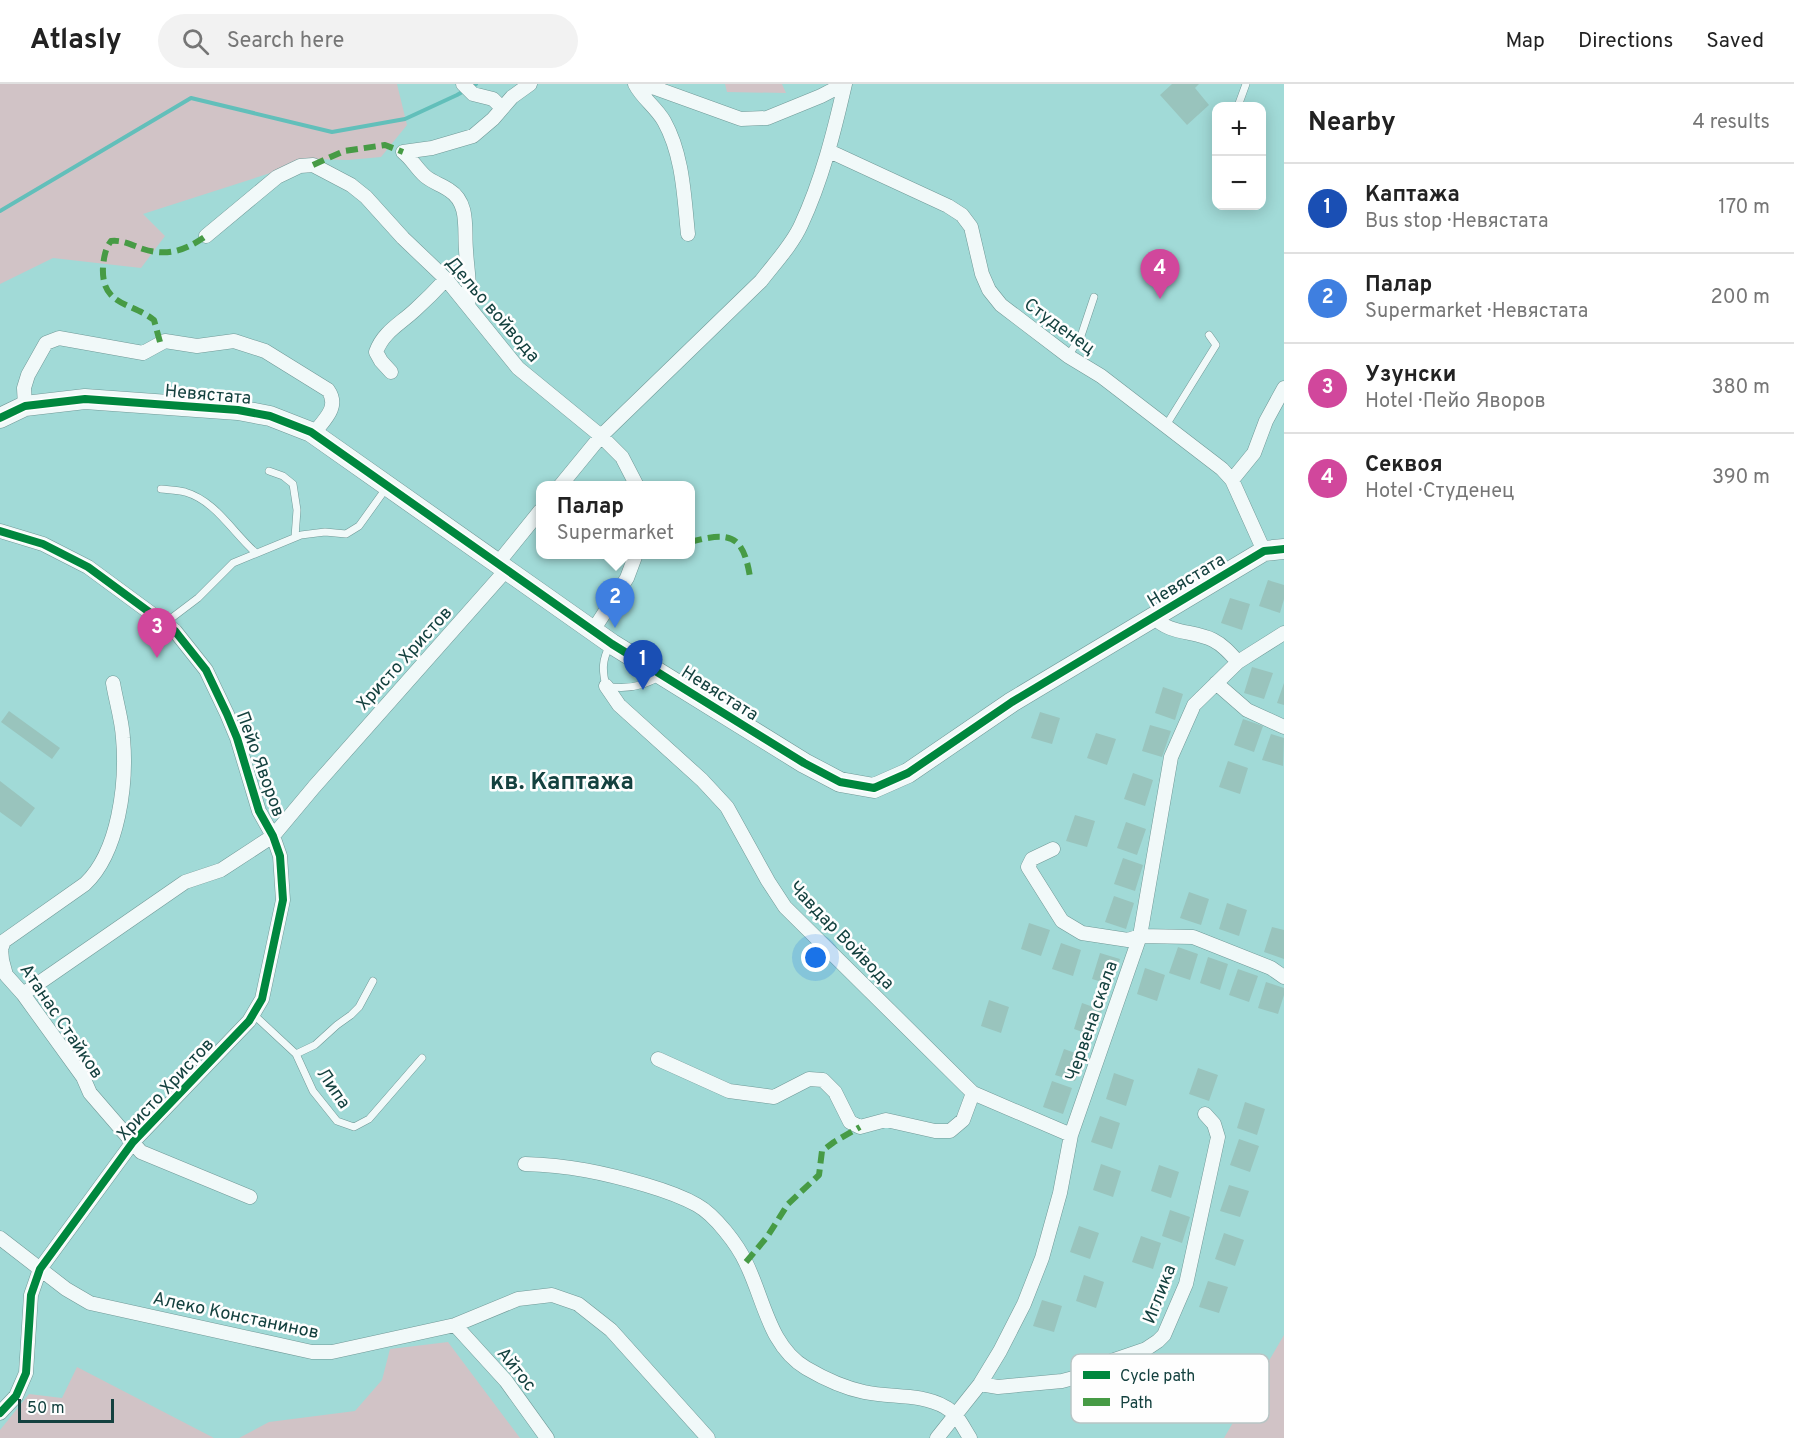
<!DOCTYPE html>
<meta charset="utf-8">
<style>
body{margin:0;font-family:Overpass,sans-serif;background:#f2f2f2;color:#222}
.controls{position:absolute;right:18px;top:18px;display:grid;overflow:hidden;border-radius:12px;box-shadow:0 3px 15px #0003}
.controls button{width:54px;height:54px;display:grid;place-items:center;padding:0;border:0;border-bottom:2px solid #e0e0e0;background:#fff;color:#222;font:30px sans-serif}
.scale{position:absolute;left:18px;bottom:15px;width:96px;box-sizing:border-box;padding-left:6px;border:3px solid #14413f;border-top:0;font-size:16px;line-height:21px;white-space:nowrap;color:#14413f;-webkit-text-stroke:4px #fefefe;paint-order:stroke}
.you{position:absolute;left:816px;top:874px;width:21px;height:21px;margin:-15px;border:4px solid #fff;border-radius:50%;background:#1a73e8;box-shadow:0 0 0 9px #1a73e833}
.badge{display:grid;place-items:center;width:39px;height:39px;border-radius:50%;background:#1a73e8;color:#fff;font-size:20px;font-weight:700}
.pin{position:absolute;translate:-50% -50px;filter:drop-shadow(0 2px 3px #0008)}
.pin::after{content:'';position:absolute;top:32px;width:21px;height:18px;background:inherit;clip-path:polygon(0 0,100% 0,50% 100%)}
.popup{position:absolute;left:536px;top:397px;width:159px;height:78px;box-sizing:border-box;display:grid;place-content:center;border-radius:12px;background:#fff;filter:drop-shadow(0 2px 4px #0005);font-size:20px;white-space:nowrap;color:#767676}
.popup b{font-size:22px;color:#222}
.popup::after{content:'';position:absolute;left:50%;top:100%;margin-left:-12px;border:12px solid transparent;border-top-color:#fff}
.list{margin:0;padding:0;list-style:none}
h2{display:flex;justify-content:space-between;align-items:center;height:78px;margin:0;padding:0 24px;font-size:26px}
h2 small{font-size:20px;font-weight:400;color:#767676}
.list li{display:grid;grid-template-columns:39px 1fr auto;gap:18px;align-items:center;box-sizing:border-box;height:90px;padding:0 24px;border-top:2px solid #e0e0e0}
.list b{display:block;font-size:22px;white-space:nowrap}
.list p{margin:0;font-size:20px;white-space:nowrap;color:#767676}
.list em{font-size:20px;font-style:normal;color:#767676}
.icon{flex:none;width:33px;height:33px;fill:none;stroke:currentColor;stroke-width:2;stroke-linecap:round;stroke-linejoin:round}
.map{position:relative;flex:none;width:1284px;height:1354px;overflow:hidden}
header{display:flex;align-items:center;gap:36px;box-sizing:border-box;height:84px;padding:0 30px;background:#fff;border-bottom:2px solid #e0e0e0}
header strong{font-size:28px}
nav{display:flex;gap:33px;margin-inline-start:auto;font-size:21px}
.search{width:420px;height:54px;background:#f2f2f2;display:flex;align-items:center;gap:15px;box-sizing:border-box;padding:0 21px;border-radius:33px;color:#767676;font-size:22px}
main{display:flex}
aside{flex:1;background:#fff}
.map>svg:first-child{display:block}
</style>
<header>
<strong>Atlasly</strong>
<div class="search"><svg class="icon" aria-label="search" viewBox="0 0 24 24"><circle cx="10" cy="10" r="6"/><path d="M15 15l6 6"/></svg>Search here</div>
<nav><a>Map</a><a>Directions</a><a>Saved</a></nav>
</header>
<main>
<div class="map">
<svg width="1284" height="1354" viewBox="0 0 1284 1354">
<rect width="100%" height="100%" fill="#a1dad7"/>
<path fill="#d1c3c6" d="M 0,0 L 397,0 L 407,41 L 381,73 L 348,76 L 314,75 L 143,130 L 165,152 L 141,184 L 53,174 L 0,200 Z
M 725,0 L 782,0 L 786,9 L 727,8 Z
M 1284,1251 L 1284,1354 L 1224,1354 Z
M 448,1258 L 520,1354 L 239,1354 L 269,1338 L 355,1327 L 382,1296 L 390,1265 Z
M 77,1283 L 214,1354 L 0,1354 L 0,1346 L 29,1310 L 62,1314 Z"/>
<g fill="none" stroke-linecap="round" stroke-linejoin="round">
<path stroke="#62bfba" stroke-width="4" d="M 0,127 L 191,14 L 332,48 L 405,35 L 457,11 L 476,0"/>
</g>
<path fill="#99c4bd" d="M 1172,0 L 1199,0 L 1195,4 L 1209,21 L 1187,41 L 1160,11 Z
M 1268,496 L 1284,501 L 1284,515 L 1280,529 L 1259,522 Z
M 1230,514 L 1250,520 L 1242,546 L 1221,539 Z
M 1252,583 L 1273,589 L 1264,615 L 1244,609 Z
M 1284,599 L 1284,621 L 1277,619 Z
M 1163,603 L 1183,610 L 1175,636 L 1155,629 Z
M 9,627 L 60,664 L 52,675 L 1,638 Z
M 1040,628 L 1060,634 L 1052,660 L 1031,654 Z
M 1243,635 L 1263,642 L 1254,668 L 1234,661 Z
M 1150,641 L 1171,647 L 1162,673 L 1142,667 Z
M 1096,649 L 1116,655 L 1107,681 L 1087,674 Z
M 1271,650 L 1284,654 L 1283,682 L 1262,676 Z
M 1228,677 L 1248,684 L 1240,710 L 1219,703 Z
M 1133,689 L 1153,696 L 1145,722 L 1124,715 Z
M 0,697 L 35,724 L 21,743 L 0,728 Z
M 1075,731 L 1095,737 L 1087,763 L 1066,757 Z
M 1126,738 L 1146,745 L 1137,771 L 1117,764 Z
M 1123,774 L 1143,781 L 1135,807 L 1114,800 Z
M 1189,808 L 1209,815 L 1201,841 L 1180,834 Z
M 1114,812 L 1134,819 L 1126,845 L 1105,838 Z
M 1227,819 L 1247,826 L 1239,852 L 1219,845 Z
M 1029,839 L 1050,846 L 1041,872 L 1021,865 Z
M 1272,843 L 1284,846 L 1284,875 L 1264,868 Z
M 1061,859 L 1081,866 L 1073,892 L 1052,885 Z
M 1178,863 L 1198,870 L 1190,896 L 1169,889 Z
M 1100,869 L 1120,875 L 1112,901 L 1092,895 Z
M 1208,873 L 1228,880 L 1220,906 L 1200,899 Z
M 1145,884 L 1165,891 L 1157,917 L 1137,910 Z
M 1238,885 L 1258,892 L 1249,918 L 1229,911 Z
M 1266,898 L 1284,904 L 1284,911 L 1278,930 L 1258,924 Z
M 989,916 L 1009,923 L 1001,949 L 981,942 Z
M 1082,919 L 1102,926 L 1094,952 L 1074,945 Z
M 1064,965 L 1084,972 L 1075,997 L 1055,991 Z
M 1198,984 L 1218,991 L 1209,1017 L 1189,1010 Z
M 1114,989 L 1134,996 L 1126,1022 L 1106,1015 Z
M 1052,997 L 1072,1004 L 1063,1030 L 1043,1023 Z
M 1245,1018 L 1265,1025 L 1257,1051 L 1237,1044 Z
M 1100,1032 L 1120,1039 L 1112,1065 L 1091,1058 Z
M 1239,1055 L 1259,1062 L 1250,1088 L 1230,1081 Z
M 1101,1080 L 1121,1087 L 1113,1113 L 1093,1106 Z
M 1159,1081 L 1179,1088 L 1171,1114 L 1151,1107 Z
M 1229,1101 L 1249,1107 L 1240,1133 L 1220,1127 Z
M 1170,1126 L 1190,1133 L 1182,1159 L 1162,1152 Z
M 1079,1142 L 1099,1149 L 1090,1175 L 1070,1168 Z
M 1224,1149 L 1244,1156 L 1235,1182 L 1215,1175 Z
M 1141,1152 L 1161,1159 L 1153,1185 L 1132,1178 Z
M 1084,1191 L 1104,1198 L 1096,1224 L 1076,1217 Z
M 1208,1197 L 1228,1203 L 1219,1229 L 1199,1223 Z
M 1042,1216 L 1062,1222 L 1054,1248 L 1033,1242 Z"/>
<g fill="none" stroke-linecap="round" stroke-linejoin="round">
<g stroke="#709997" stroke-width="8">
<path id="lane" d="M 1238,22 L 1246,0
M 1068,272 L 1081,252 L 1094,213
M 1165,343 L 1216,261 L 1209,251
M 269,387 L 283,392 L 293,400 L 297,426 L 295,453
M 161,405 C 169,406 177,406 185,408 C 216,417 232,448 256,469
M 165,539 L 198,514 L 233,479 L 301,451 L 325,448 L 346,450 L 359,442 L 387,403
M 610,561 C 602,576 602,586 606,602 C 626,606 643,603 660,592
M 253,930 L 296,970 L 313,1007 L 337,1037 L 354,1043 L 369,1035 L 422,974
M 296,970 L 315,961 L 337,941 L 351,931 L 359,923 L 373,897"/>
</g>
<g stroke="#709997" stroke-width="15">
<path id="street" d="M 463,0 L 473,10 L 493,15 L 502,24
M 635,0 C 642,14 656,23 664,37 C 683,71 684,112 688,150
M 639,0 L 655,4 L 741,35 L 767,34 L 821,12 L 844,0
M 829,67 L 948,122 L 962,131 L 971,143 L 982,190 L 989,206 L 1001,221 L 1068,272 L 1101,292 L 1222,385 L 1232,396 L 1264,467
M 403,68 C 412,75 416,84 425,92 C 432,98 442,101 449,106 C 470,119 464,146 466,166 C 467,186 471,202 468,222
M 403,68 L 432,64 L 473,52 L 493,35 L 512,13 L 530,0
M 206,152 L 277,93 L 300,82 L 313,81 L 351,101 L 366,113 L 403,154 L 446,195 L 518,284 L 601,352 L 622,373 L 637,402
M 391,288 L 381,277 L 376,268 C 383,248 400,240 415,226 C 426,216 436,206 446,195
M 25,322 L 24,304 L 28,291 L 46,259 L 59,254 L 143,269 L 165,257 L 197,262 L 234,257 L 265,267 L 328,306 C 340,323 324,336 314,349
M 1232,396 L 1254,369 L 1266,337 L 1284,304
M 560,402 L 601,352 L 761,197 C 774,180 792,161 801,141 C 822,96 834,48 845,0
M 0,447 L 43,460 L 88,483 L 175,547 L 206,586 L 227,630 L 237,654 L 259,727 L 273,752 L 280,772 L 283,816 L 262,915 L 249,937 L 133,1058 L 40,1185 L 31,1211 L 26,1289 L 16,1312 L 0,1329
M 498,479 L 540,427
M 1153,532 C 1169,551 1193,546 1213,556 C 1223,561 1230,569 1238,578
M 592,548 L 627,494 L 636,470
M 113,599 C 116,617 122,636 123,654 C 127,699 119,768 85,800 L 4,857 L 1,865 L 2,876 L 6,891 L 23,910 L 83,993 L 90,1009 L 141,1068 L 250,1113
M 1216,599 L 1247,626 L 1284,643
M 606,602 L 619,621 L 702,696 L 727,723 L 768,797 L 785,823 L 973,1009 L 1071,1051
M 1053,765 L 1032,775 L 1028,783 L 1062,837 L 1082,849 L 1128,856 L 1140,852 L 1193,853 L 1271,884 L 1284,893
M 23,910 L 185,798 L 221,786 L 273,752 L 314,703 L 507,485
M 658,975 L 729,1007 L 774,1013 L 809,995 L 823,996 L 835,1008 L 850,1038 L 860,1043 L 886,1036 L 935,1047 L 950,1047 L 963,1036 L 973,1009
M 525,1080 C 568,1081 605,1089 646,1101 C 663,1106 681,1112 697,1121 C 715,1131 738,1161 746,1179 C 764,1215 769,1262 806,1284 C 823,1294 845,1304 864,1308 C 891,1314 920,1309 945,1323 C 957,1329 963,1343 970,1354
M 0,1154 L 66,1205 L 90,1219 L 312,1268 L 332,1268 L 455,1241 L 518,1215 L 552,1211 L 578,1220 L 611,1246 L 708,1354
M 455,1241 L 506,1297 L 547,1354
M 980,1300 L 998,1303 L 1062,1297 L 1081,1292 L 1108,1278 L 1146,1265 L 1158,1257 L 1164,1251 L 1186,1200 L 1218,1053 L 1214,1040 L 1205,1030
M 937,1354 L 980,1300 L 1000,1267 L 1024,1220 L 1042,1174 L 1060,1109 L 1071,1051 L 1140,852 L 1171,673 L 1194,621 L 1238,578 L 1284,549"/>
</g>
<g stroke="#709997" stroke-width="21">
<path id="secondary" d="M 0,334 L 25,322 L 85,315 L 238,326 L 270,332 L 311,348 L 612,560 L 804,679 L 840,698 L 874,704 L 908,689 L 1012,618 L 1264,467 L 1284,465"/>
</g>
<use href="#lane" stroke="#f1f9f9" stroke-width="7"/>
<use href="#street" stroke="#f1f9f9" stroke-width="14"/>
<use href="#secondary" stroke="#f1f9f9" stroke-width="20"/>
<path stroke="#479b45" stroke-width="6" stroke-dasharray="12 6" stroke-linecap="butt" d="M 313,81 L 344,67 L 385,61 L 403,68
M 160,258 L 154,236 C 131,218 101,222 103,183 C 104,173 105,165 111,157 C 124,156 131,161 143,165 C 168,173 186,166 206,152
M 690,458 C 729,448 743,449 750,493
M 746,1178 L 767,1153 L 788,1120 L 819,1091 L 822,1067 L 834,1058 L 860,1043"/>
<g stroke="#fefefe" stroke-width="11">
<path id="cycleway" d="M 0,334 L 25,322 L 85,315 L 238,326 L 270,332 L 311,348 L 612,560 L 804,679 L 840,698 L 874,704 L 908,689 L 1012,618 L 1264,467 L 1284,465
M 0,447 L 43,460 L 88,483 L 175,547 L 206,586 L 227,630 L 237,654 L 259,727 L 273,752 L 280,772 L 283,816 L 262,915 L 249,937 L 133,1058 L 40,1185 L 31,1211 L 26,1289 L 16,1312 L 0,1329"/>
</g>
<use href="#cycleway" stroke="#00873e" stroke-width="8"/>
</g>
<g text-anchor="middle" stroke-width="5" stroke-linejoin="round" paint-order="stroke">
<g font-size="18" fill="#14413f" stroke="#fefefe">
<text transform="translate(493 225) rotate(49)" y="6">Дельо войвода</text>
<text transform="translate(1060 242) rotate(36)" y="6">Студенец</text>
<text transform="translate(208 310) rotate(5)" y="6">Невястата</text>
<text transform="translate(1186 496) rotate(-31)" y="6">Невястата</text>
<text transform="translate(404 574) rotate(-48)" y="6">Христо Христов</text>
<text transform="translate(720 609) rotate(32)" y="6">Невястата</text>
<text transform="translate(261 680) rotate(70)" y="6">Пейо Яворов</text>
<text transform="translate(842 851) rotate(46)" y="6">Чавдар Войвода</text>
<text transform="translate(62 937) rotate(56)" y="6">Атанас Стайков</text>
<text transform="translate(1091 937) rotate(-71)" y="6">Червена скала</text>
<text transform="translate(334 1004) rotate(56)" y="6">Липа</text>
<text transform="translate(165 1005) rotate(-47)" y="6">Христо Христов</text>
<text transform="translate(1159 1210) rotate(-69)" y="6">Иглика</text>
<text transform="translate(236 1231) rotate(12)" y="6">Алеко Констанинов</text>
<text transform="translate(517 1285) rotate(51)" y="6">Айтос</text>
</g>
<g font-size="24" font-weight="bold" fill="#14413f" stroke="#fefefe">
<text x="562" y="705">кв. Каптажа</text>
</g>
</g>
<rect x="1071" y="1270" width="198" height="69" rx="9" fill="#fefefe" stroke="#b8c5c5" stroke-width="1.5"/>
<rect x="1083" y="1287" width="27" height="8" fill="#00873e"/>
<rect x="1083" y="1314" width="27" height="8" fill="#479b45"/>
<g font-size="16" fill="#14413f">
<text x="1120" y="1297">Cycle path</text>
<text x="1120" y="1324">Path</text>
</g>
</svg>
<div class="controls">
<button>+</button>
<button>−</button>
</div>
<div class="scale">50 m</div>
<div class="you"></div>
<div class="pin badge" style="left:643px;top:606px;background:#1a4fb4">1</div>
<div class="pin badge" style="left:615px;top:544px;background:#3f7fe0">2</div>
<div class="popup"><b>Палар</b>Supermarket</div>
<div class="pin badge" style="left:157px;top:574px;background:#d1479c">3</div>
<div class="pin badge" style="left:1160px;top:215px;background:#d1479c">4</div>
</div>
<aside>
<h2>Nearby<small>4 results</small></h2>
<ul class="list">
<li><span class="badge" style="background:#1a4fb4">1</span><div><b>Каптажа</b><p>Bus stop · Невястата</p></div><em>170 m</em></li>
<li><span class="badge" style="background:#3f7fe0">2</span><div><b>Палар</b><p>Supermarket · Невястата</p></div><em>200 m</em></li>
<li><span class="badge" style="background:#d1479c">3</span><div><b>Узунски</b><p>Hotel · Пейо Яворов</p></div><em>380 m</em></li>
<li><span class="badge" style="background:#d1479c">4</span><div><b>Секвоя</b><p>Hotel · Студенец</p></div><em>390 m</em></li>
</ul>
</aside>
</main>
